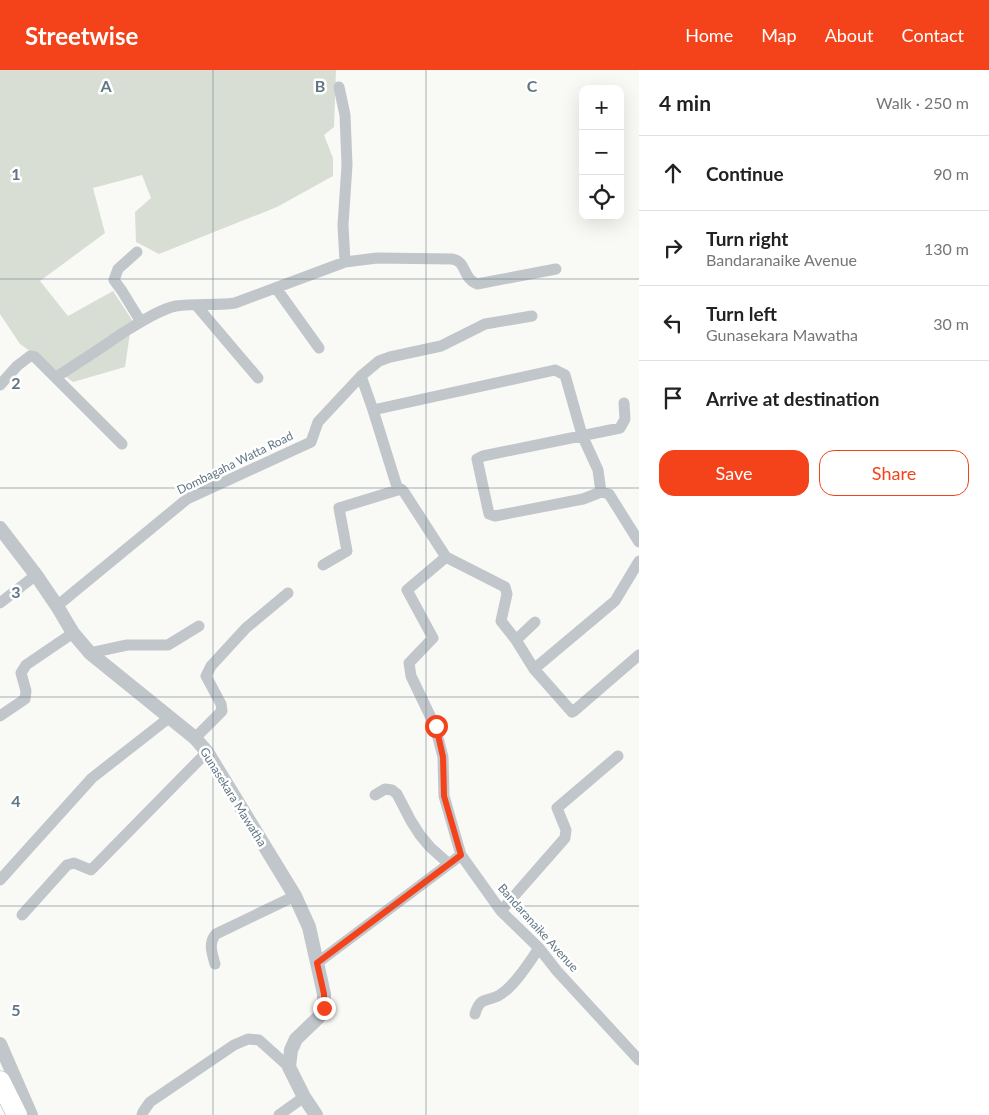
<!DOCTYPE html>
<meta charset="utf-8">
<style>
body{margin:0;font-family:Lato,sans-serif;background:#f2f2f2;color:#222}
.controls{position:absolute;right:15px;top:15px;display:grid;overflow:hidden;border-radius:10px;box-shadow:0 5px 20px #0002}
.controls button{width:45px;height:45px;display:grid;place-items:center;padding:0;border:0;border-bottom:1px solid #e0e0e0;background:#fff;color:#222;font:25px sans-serif}
.stop{position:absolute;width:15px;height:15px;margin:-11px;border:4px solid #f4431b;border-radius:50%;background:#fff}
.stop.end{background:#f4431b;border-color:#fff;box-shadow:0 1px 5px #0008}
.list{margin:0;padding:0;list-style:none}
h2{display:flex;justify-content:space-between;align-items:center;height:65px;margin:0;padding:0 20px;font-size:21px}
h2 small{font-size:16px;font-weight:400;color:#767676}
.list li{display:grid;grid-template-columns:32px 1fr auto;gap:15px;align-items:center;box-sizing:border-box;height:75px;padding:0 20px;border-top:1px solid #e0e0e0}
.list b{display:block;font-size:19px;white-space:nowrap}
.list p{margin:0;font-size:16px;white-space:nowrap;color:#767676}
.list em{font-size:16px;font-style:normal;color:#767676}
.actions{display:flex;gap:10px;padding:15px 20px}
.actions a{flex:1;padding:11px 0;border:1px solid #f4431b;border-radius:15px;text-align:center;font-size:18px;color:#f4431b}
.actions .main{background:#f4431b;color:#fff}
.icon{flex:none;width:28px;height:28px;fill:none;stroke:currentColor;stroke-width:2;stroke-linecap:round;stroke-linejoin:round}
.map{position:relative;flex:none;width:639px;height:1045px;overflow:hidden}
header{display:flex;align-items:center;gap:30px;box-sizing:border-box;height:70px;padding:0 25px;background:#f4431b;color:#fff}
header strong{font-size:24px}
nav{display:flex;gap:28px;margin-inline-start:auto;font-size:18px}
main{display:flex}
aside{flex:1;background:#fff}
.map>svg:first-child{display:block}
</style>
<header>
<strong>Streetwise</strong>
<nav><a>Home</a><a>Map</a><a>About</a><a>Contact</a></nav>
</header>
<main>
<div class="map">
<svg width="639" height="1045" viewBox="0 0 639 1045">
<rect width="100%" height="100%" fill="#f9f9f6"/>
<path fill="#d9ded5" d="M 0,0 L 336,0 L 334,57 L 324,65 L 333,88 L 333,106 L 277,137 L 159,184 L 136,172 L 135,142 L 151,128 L 142,105 L 93,118 L 105,163 L 40,211 L 68,246 L 113,221 L 132,250 L 125,297 L 73,312 L 20,274 L 0,244 Z"/>
<g fill="none" stroke-linecap="round" stroke-linejoin="round">
<g stroke="#b4b9bd" stroke-width="21">
<path id="motorway" d="M 0,1011 L 17,1045"/>
</g>
<path stroke="#c1c6ca" stroke-width="11" d="M 339,17 L 345,45 L 347,95 L 343,155 L 345,192
M 137,182 L 118,199 L 114,210 L 122,221 L 141,252
M 276,218 L 319,278
M 196,235 L 258,308
M 361,306 L 373,340 L 398,420
M 56,307 C 78,293 100,279 121,264 C 136,255 159,239 176,236 C 196,233 215,236 235,233 L 345,192 L 377,188 L 452,189 C 467,191 462,208 477,214 L 556,199
M 0,315 L 17,296 L 30,286 L 35,287 L 122,374
M 624,333 L 625,349 L 620,358 L 483,386 L 477,389 L 489,444 L 495,446 L 583,429 L 601,422 L 609,424 L 639,472
M 373,340 L 555,300 L 565,305 L 582,365 L 598,400 L 601,422
M 446,487 L 407,520 L 433,568 L 409,593 L 411,606 L 435,656 L 443,687 L 444,726 L 461,785
M 323,495 L 347,481 L 339,438 L 401,419 L 404,422 L 446,487 L 505,517 L 507,524 L 501,551 L 516,570 L 534,599 L 572,642 L 574,641 L 639,585
M 0,533 L 36,505
M 57,536 L 187,429 L 311,372 L 318,352 L 361,306 L 379,291 L 390,287 L 441,276 L 485,254 L 532,246
M 516,570 L 535,552
M 90,583 L 127,575 L 168,575 L 199,556
M 534,599 L 615,531 L 639,491
M 0,646 L 25,629 L 26,621 L 21,603 L 26,595 L 73,563
M 195,668 L 222,641 L 221,634 L 206,606 L 211,596 L 246,558 L 288,523
M 375,725 L 385,719 L 392,720 L 397,724 L 411,751 L 420,765 L 430,777 L 449,794
M 0,810 L 92,708 L 170,647
M 501,841 L 565,768 L 566,760 L 557,738 L 618,686
M 22,845 L 67,795 L 74,793 L 91,800 L 207,682
M 317,893 L 461,785 L 501,841 L 539,878 L 557,901 L 639,990
M 215,894 C 212,883 208,873 216,864 L 295,826
M 475,944 C 480,927 485,932 498,926 C 513,918 529,893 539,878
M 142,1045 L 143,1042 L 150,1032 L 234,975 L 248,969 L 259,970 L 289,997
M 279,1045 L 304,1027"/>
<path stroke="#c1c6ca" stroke-width="14" d="M 0,458 L 36,505 L 57,536 L 73,563 L 90,583 L 195,668 L 207,682 L 295,826 L 309,857 L 324,924 L 324,938 L 318,948 L 296,969 L 291,980 L 289,997 L 304,1027 L 316,1045
M 0,974 L 31,1045"/>
<use href="#motorway" stroke="#fff" stroke-width="20"/>
</g>
<g fill="none" stroke-linecap="round" stroke-linejoin="round">
<path stroke="#f4431b" stroke-width="6" d="M 324,938 L 324,924 L 317,893 L 461,785 L 444,726 L 443,687 L 436,656"/>
</g>
<path fill="none" stroke="#617684" stroke-width="1" stroke-opacity="0.55" d="M 213,0 L 213,1045M 426,0 L 426,1045M 0,209 L 639,209M 0,418 L 639,418M 0,627 L 639,627M 0,836 L 639,836"/>
<g text-anchor="middle" stroke-width="5" stroke-linejoin="round" paint-order="stroke">
<g font-size="12" fill="#617684" stroke="#fff">
<text transform="translate(235 393) rotate(-26)" y="4">Dombagaha Watta Road</text>
<text transform="translate(233 727) rotate(58)" y="4">Gunasekara Mawatha</text>
<text transform="translate(538 858) rotate(48)" y="4">Bandaranaike Avenue</text>
</g>
</g>
<g font-size="16" text-anchor="middle" font-weight="bold" fill="#617684" stroke="#fff" stroke-width="5" stroke-linejoin="round" paint-order="stroke">
<text x="106" y="22">A</text>
<text x="320" y="22">B</text>
<text x="532" y="22">C</text>
<text x="16" y="110">1</text>
<text x="16" y="319">2</text>
<text x="16" y="528">3</text>
<text x="16" y="737">4</text>
<text x="16" y="946">5</text>
</g>
</svg>
<div class="controls">
<button>+</button>
<button>−</button>
<button><svg class="icon" aria-label="locate" viewBox="0 0 24 24"><circle cx="12" cy="12" r="6"/><path d="M12 2v4M12 18v4M2 12h4M18 12h4"/></svg></button>
</div>
<div class="stop" style="left:436px;top:656px"></div>
<div class="stop end" style="left:324px;top:938px"></div>
</div>
<aside>
<h2>4 min<small>Walk · 250 m</small></h2>
<ul class="list">
<li><svg class="icon" aria-label="ahead" viewBox="0 0 24 24"><path d="M12 20V5M6 11l6-6 6 6"/></svg><div><b>Continue</b></div><em>90 m</em></li>
<li><svg class="icon" aria-label="right" viewBox="0 0 24 24"><path d="M7 20v-9h11M14 6l5 5-5 5"/></svg><div><b>Turn right</b><p>Bandaranaike Avenue</p></div><em>130 m</em></li>
<li><svg class="icon" aria-label="left" viewBox="0 0 24 24"><path d="M17 20v-9H6M10 6l-5 5 5 5"/></svg><div><b>Turn left</b><p>Gunasekara Mawatha</p></div><em>30 m</em></li>
<li><svg class="icon" aria-label="arrive" viewBox="0 0 24 24"><path d="M6 21V4h12l-3 4 3 4H6"/></svg><div><b>Arrive at destination</b></div></li>
</ul>
<div class="actions"><a class="main">Save</a><a>Share</a></div>
</aside>
</main>
